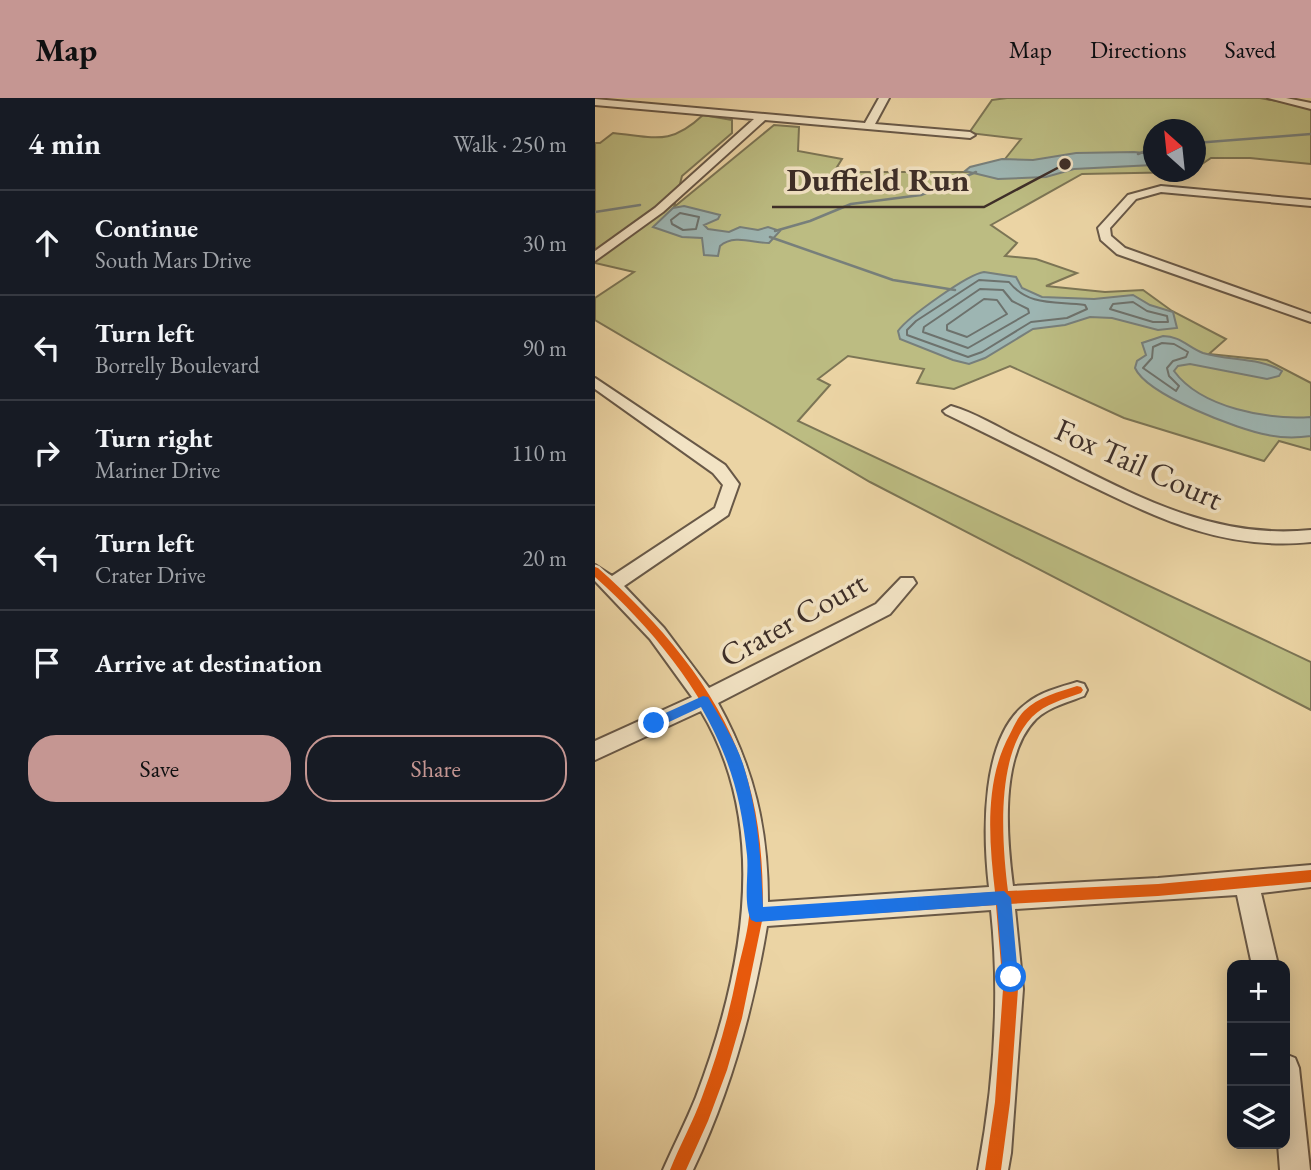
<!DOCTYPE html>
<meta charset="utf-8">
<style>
body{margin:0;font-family:"EB Garamond",serif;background:#20242c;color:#f1f3f6}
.controls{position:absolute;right:21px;bottom:21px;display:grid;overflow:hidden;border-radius:14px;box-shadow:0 4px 18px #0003}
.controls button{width:63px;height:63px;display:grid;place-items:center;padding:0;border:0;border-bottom:2px solid #363941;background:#171b24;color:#f1f3f6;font:35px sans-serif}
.compass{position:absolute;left:548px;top:21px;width:63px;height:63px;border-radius:50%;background:#171b24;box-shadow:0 4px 18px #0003;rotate:333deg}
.stop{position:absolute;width:21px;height:21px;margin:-16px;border:5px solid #1a73e8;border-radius:50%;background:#fff}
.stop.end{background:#1a73e8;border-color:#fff;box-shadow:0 2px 7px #0008}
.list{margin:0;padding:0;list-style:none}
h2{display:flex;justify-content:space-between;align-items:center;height:91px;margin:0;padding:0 28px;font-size:30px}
h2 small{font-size:23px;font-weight:400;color:#9ea1a6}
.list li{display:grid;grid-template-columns:46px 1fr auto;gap:21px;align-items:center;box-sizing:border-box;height:105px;padding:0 28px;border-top:2px solid #363941}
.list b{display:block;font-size:26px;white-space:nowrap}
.list p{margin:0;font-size:23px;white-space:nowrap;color:#9ea1a6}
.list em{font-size:23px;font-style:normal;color:#9ea1a6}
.actions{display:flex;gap:14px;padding:21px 28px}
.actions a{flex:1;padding:16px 0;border:2px solid #c59692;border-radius:28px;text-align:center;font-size:24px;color:#c59692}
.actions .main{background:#c59692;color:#111}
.icon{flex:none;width:38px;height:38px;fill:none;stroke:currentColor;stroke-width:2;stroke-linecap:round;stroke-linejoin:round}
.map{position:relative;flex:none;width:716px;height:1072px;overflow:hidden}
header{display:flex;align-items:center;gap:42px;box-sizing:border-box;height:98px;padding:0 35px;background:#c59692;color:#111}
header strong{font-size:33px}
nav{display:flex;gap:38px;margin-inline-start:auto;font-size:24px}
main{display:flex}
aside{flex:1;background:#171b24}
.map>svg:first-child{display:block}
</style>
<header>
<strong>Map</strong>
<nav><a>Map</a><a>Directions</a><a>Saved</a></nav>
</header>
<main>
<aside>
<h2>4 min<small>Walk · 250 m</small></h2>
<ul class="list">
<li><svg class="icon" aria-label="ahead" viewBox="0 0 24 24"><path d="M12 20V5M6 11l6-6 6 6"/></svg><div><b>Continue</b><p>South Mars Drive</p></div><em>30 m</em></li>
<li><svg class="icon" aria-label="left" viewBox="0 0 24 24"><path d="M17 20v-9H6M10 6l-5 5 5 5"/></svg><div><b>Turn left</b><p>Borrelly Boulevard</p></div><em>90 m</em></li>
<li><svg class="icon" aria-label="right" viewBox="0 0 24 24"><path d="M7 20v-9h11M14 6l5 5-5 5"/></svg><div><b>Turn right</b><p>Mariner Drive</p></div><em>110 m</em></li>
<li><svg class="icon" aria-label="left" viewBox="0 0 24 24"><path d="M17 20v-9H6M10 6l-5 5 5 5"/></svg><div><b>Turn left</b><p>Crater Drive</p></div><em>20 m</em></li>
<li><svg class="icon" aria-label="arrive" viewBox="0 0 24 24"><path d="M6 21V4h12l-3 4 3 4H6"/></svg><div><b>Arrive at destination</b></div></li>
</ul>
<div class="actions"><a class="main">Save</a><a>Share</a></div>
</aside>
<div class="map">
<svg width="716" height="1072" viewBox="0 0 716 1072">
<rect width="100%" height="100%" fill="#ebd4a4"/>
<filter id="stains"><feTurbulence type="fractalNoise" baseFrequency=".00286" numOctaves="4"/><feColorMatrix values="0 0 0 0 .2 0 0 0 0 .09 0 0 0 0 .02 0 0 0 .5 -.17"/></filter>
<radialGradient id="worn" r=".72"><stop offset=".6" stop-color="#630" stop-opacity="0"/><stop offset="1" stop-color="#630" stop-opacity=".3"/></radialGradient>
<path fill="#bcbc82" stroke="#7c7555" stroke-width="2" d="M 412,0 L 665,0 L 716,9 L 716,66 L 655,60 L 616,60 L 601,70 L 600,32 L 558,32 L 558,74 L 592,74 L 487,76 L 396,127 L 422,145 L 410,158 L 441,161 L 482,175 L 451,188 L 510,194 L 548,192 L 577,213 L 631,241 L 614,256 L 672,262 L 716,285 L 716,352 L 684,343 L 669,363 L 529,320 L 415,268 L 359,291 L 322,285 L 329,271 L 253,258 L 223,281 L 235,287 L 203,323 L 716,564 L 716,612 L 275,384 L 0,222 L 0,200 L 39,174 L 0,165 L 0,45 L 5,45 L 18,35 C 60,39 75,48 108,17 L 137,22 L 137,35 L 87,78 L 79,109 L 179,27 L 204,29 L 203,53 L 247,61 L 242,69 L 257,74 L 372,74 L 410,61 L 426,41 L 374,35 L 397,2 Z"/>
<path fill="#9db5b2" stroke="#777f7b" stroke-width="2" d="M 539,54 L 558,56 L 558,67 L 479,71 L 451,79 L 403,81 L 370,73 L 375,69 L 407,61 L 438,62 L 481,55 Z
M 89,108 L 125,117 L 123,121 L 109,127 L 113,131 L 134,134 L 145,129 L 163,132 L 173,129 L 185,133 L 174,145 C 158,145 139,136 125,148 L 123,158 L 109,157 L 107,140 L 87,139 L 58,129 L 78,110 Z
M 389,174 L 421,179 L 427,190 L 447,199 L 499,201 L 538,197 L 555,207 L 578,214 L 582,230 L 563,232 L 517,220 L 495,219 L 470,227 L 438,231 L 390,260 L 374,266 L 358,262 L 305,241 L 303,233 C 313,219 373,176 389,174 Z
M 568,238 C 585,238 593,249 608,255 C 634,263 664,259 687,273 L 684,278 L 672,281 L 595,266 L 583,268 L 579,273 C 606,310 673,322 716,319 L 716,338 C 702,340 687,340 673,337 C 644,332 552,297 540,270 L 542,263 L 551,257 L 547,245 Z"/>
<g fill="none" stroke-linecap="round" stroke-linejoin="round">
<path stroke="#6d726d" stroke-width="2" d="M 85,115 L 104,119 L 101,131 L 88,132 L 77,126 L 76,122 Z
M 384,182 L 414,184 C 434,209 461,203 490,207 L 492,211 L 472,220 L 436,224 L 387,254 L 373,259 L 312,237 L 312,232 L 321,223 Z
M 385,191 L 408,192 L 417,203 L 433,211 L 434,215 L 373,250 L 328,234 L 329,229 Z
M 389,201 L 402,202 L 412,216 L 372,239 L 352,232 L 352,227 Z
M 538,204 L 552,213 L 572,218 L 573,224 L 558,224 L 515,211 L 518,206 Z
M 567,245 L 579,246 L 593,254 L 591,259 L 578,263 L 572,270 L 574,278 L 584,288 L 581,293 L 548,270 L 557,260 L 558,249 Z"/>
<path stroke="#777f7b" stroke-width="2.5" d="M 600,45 L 716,36
M 543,56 L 558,50
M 0,114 L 45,107
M 180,133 L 215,123 L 256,106 L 326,97 L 381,74
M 175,139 L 298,182 L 360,192"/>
<g stroke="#685847" stroke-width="4">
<path id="minor" d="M 284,0 L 294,0 L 280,26 L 375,34 L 380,37 L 375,40 L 170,22 L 68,114 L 0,163 L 0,153 L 60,110 L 159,21 L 0,7 L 0,1 L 270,25 Z
M 673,0 L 691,0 L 716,5 L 716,11 Z
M 566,88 L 716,102 L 716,108 L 566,94 L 541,101 L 515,130 L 516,138 L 530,150 L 716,216 L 716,224 L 522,156 L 506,142 L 503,130 L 533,97 Z
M 0,280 L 130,367 L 144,386 L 133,417 L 29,488 L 69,530 L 114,590 L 281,506 L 306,480 L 318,480 L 321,485 L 295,516 L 123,605 C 159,670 173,730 173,804 L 394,789 C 388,737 385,639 432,605 C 446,594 465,589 482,584 L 489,586 L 492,592 L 489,598 C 473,604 454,609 441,621 C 404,658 412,741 418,788 L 563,780 L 716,767 L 716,789 L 666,795 L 683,867 L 657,867 L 642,797 L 420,811 L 428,891 L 416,1055 L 413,1072 L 383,1072 C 399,987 405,898 396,812 L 172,828 C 158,912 135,995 98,1072 L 68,1072 C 79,1047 91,1024 101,999 C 147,878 177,731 106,613 L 0,662 L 0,643 L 97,599 L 55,541 L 0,483 L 0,467 L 17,478 L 120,410 L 128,387 L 118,375 L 0,291 Z
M 356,308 C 381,315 406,331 429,342 C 523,387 608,443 716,432 L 716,444 C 627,453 563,420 486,383 C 441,360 396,338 351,316 L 348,313 Z
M 690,956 L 700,960 L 704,970 L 715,1072 L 685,1072 L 683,1046 L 690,1046 Z"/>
</g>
<use href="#minor" fill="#f2e3c4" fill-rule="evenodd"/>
<g stroke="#f2e3c4" stroke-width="5">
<path id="cycleway" d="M 0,469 L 3,470 C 67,527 130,599 153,683 C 165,724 168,767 168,810 L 400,794 C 394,742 389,683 415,636 C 419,628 423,619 429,613 C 443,599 464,594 482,588 L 486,589 L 488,592 L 486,595 C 469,601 450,606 437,619 C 400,657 407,745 413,793 L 563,786 L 716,772 L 716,784 L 563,798 L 414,806 L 423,891 L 415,1004 L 406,1072 L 390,1072 L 400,1004 L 408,891 L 401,807 L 167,823 L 147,920 L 132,972 L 113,1023 L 91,1072 L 75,1072 C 85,1047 98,1024 107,999 C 122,959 134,918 142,876 C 146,857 152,838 154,819 C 156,801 155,783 154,766 C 152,731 147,694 134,661 C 107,591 56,529 0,479 Z"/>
</g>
<use href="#cycleway" fill="#e8590c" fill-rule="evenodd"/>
</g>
<path fill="#1a73e8" d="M 108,598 L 113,599 C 125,620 140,642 148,666 C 163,712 166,761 168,809 L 409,793 L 416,800 L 423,879 L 421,885 L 416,887 L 410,885 L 408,879 L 402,807 L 161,824 L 156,822 C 148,803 154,777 152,757 C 146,699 135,660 106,609 L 59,631 L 53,625 L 55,622 Z"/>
<g text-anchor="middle" stroke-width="7" stroke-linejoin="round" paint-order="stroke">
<g font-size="32" fill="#3d2e28" stroke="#f2e3c4">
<text transform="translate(544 366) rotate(24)" y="11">Fox Tail Court</text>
<text transform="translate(198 521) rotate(-29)" y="11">Crater Court</text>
</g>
</g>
<path fill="none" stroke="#3d2e28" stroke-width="2.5" d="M470 66L389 109H177"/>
<circle fill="#3d2e28" stroke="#f2e3c4" stroke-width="2.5" cx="470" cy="66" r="7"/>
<g font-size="33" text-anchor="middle" font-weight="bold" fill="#3d2e28" stroke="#f2e3c4" stroke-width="7" stroke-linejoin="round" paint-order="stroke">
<text x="283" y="93">Duffield Run</text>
</g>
<rect width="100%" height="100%" filter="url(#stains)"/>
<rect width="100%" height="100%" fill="url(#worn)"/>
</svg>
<div class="controls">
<button>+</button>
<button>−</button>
<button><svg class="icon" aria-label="layers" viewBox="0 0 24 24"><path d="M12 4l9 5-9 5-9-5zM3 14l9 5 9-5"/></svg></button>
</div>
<svg class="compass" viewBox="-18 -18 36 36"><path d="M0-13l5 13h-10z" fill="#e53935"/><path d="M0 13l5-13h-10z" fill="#9ea1a6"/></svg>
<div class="stop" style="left:416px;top:879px"></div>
<div class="stop end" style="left:59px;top:625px"></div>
</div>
</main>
